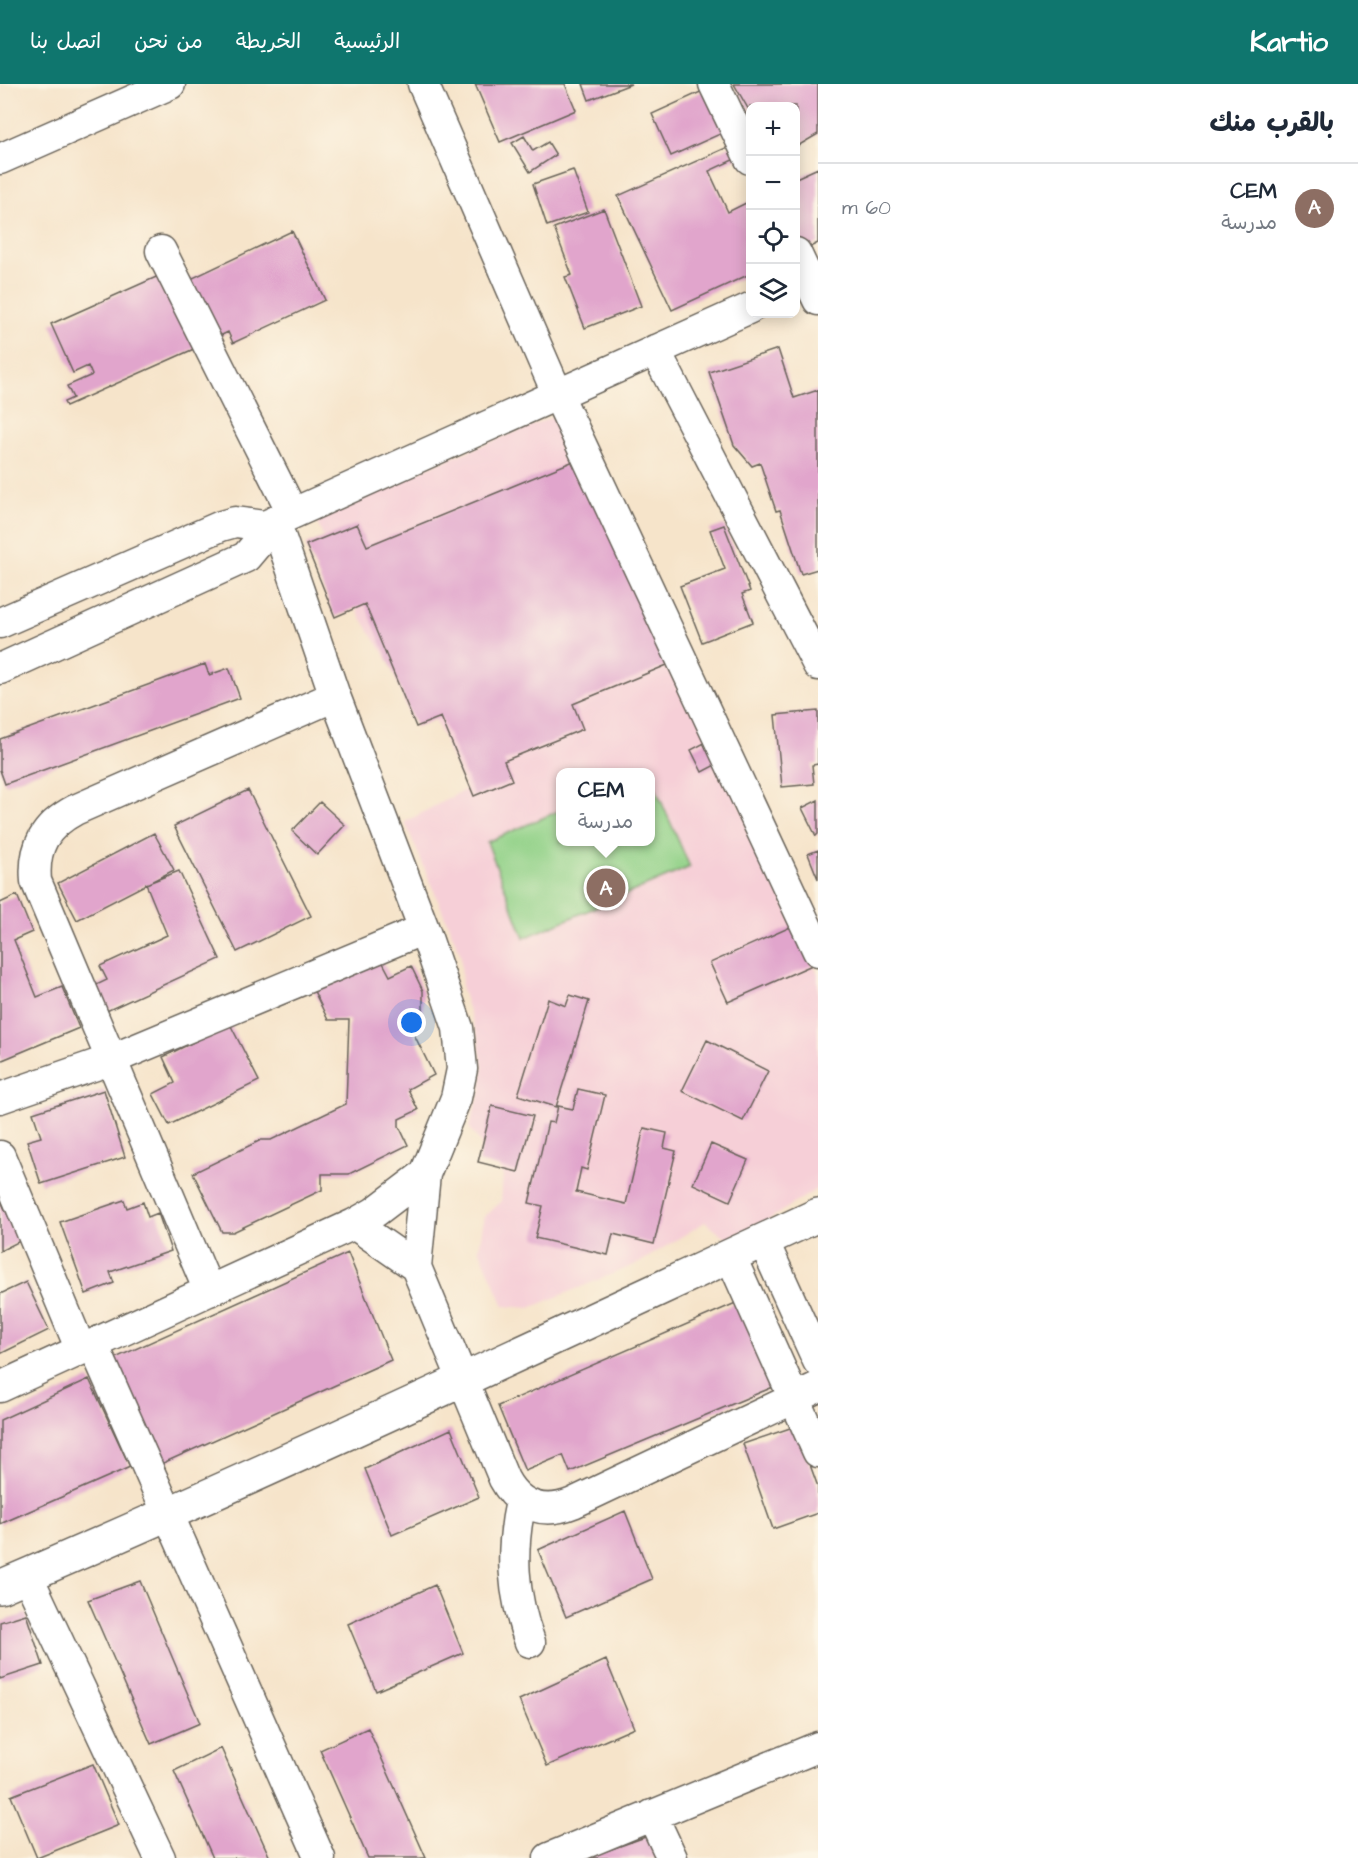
<!DOCTYPE html>
<html lang="ar">
<meta charset="utf-8">
<style>
body{margin:0;font-family:"Architects Daughter","Playpen Sans Arabic",sans-serif;background:#f6f6f7;color:#1f2937;direction:rtl}
.controls{position:absolute;right:18px;top:18px;display:grid;overflow:hidden;border-radius:12px;box-shadow:0 3px 15px #0003}
.controls button{width:54px;height:54px;display:grid;place-items:center;padding:0;border:0;border-bottom:2px solid #e0e1e3;background:#fff;color:#1f2937;font:30px sans-serif}
.you{position:absolute;left:412px;top:939px;width:21px;height:21px;margin:-15px;border:4px solid #fff;border-radius:50%;background:#1a73e8;box-shadow:0 0 0 9px #1a73e833}
.badge{display:grid;place-items:center;width:39px;height:39px;border-radius:50%;background:#0f766e;color:#fff;font-size:20px;font-weight:700}
.pin{position:absolute;translate:-50% -50%;border:3px solid #fff;box-shadow:0 2px 6px #0006}
.popup{position:absolute;left:556px;top:684px;width:99px;height:78px;box-sizing:border-box;display:grid;place-content:center;border-radius:12px;background:#fff;filter:drop-shadow(0 2px 4px #0005);font-size:20px;white-space:nowrap;color:#747a83}
.popup b{font-size:22px;color:#1f2937}
.popup::after{content:'';position:absolute;left:50%;top:100%;margin-left:-12px;border:12px solid transparent;border-top-color:#fff}
.list{margin:0;padding:0;list-style:none}
h2{display:flex;justify-content:space-between;align-items:center;height:78px;margin:0;padding:0 24px;font-size:26px}
h2 small{font-size:20px;font-weight:400;color:#747a83}
.list li{display:grid;grid-template-columns:39px 1fr auto;gap:18px;align-items:center;box-sizing:border-box;height:90px;padding:0 24px;border-top:2px solid #e0e1e3}
.list b{display:block;font-size:22px;white-space:nowrap}
.list p{margin:0;font-size:20px;white-space:nowrap;color:#747a83}
.list em{font-size:20px;font-style:normal;color:#747a83}
.icon{flex:none;width:33px;height:33px;fill:none;stroke:currentColor;stroke-width:2;stroke-linecap:round;stroke-linejoin:round}
.map{position:relative;flex:none;width:818px;height:1774px;overflow:hidden;direction:ltr}
header{display:flex;align-items:center;gap:36px;box-sizing:border-box;height:84px;padding:0 30px;background:#0f766e;color:#fff}
header strong{font-size:28px}
nav{display:flex;gap:33px;margin-inline-start:auto;font-size:21px}
main{display:flex}
aside{flex:1;background:#fff}
.map>svg:first-child{display:block}
</style>
<header>
<strong>Kartio</strong>
<nav><a>الرئيسية</a><a>الخريطة</a><a>من نحن</a><a>اتصل بنا</a></nav>
</header>
<main>
<aside>
<h2>بالقرب منك<small></small></h2>
<ul class="list">
<li><span class="badge" style="background:#8d6e63">A</span><div><b>CEM</b><p>مدرسة</p></div><em>60 m</em></li>
</ul>
</aside>
<div class="map">
<svg width="818" height="1774" viewBox="0 0 818 1774">
<rect width="100%" height="100%" fill="#fcf5e5"/>
<filter id="ink" filterUnits="userSpaceOnUse"><feTurbulence type="fractalNoise" baseFrequency=".0167" numOctaves="2"/><feDisplacementMap in="SourceGraphic" scale="12" xChannelSelector="R" yChannelSelector="G"/><feConvolveMatrix kernelMatrix="1 2 1 2 8 2 1 2 1" color-interpolation-filters="sRGB"/></filter>
<filter id="wash" filterUnits="userSpaceOnUse"><feTurbulence type="fractalNoise" baseFrequency=".008" numOctaves="4" result="noise"/><feDisplacementMap in="SourceGraphic" scale="24" xChannelSelector="R" yChannelSelector="G"/><feGaussianBlur stdDeviation="1.35" result="paint"/><feColorMatrix in="noise" values="0 0 0 0 0 0 0 0 0 0 0 0 0 0 0 0 0 1.4 0 .05"/><feComposite in="paint" operator="in"/></filter>
<g filter="url(#wash)">
<rect width="100%" height="100%" fill="#f6e4ca"/>
<path fill="#f6cfd7" fill-rule="evenodd" d="M 560,330 L 818,890 L 818,1104 L 732,1159 L 705,1138 L 639,1179 L 530,1224 L 504,1222 L 479,1165 L 484,1133 L 501,1118 L 503,1090 L 469,1043 L 481,1006 L 483,984 L 478,954 L 462,906 L 461,871 L 405,738 L 466,705 L 432,629 L 410,634 L 392,582 L 361,534 L 313,430 ZM 561,688 L 651,688 L 651,758 L 561,758 Z"/>
<path fill="#93d289" stroke="#587752" stroke-width="1.5" d="M 651,694 L 690,783 L 524,854 L 487,758 L 561,726 L 561,758 L 651,758 Z"/>
<g id="blocks">
<path fill="#e1a5cc" d="M 475,0 L 565,0 L 576,26 L 500,58 Z
M 583,0 L 631,0 L 589,16 Z
M 718,0 L 738,42 L 671,72 L 652,30 Z
M 734,0 L 818,0 L 818,50 L 796,63 L 796,22 L 750,22 L 750,28 Z
M 524,52 L 533,67 L 548,58 L 556,71 L 530,88 L 512,59 Z
M 748,54 L 750,68 L 709,87 L 728,128 L 750,117 L 750,190 L 672,226 L 618,112 Z
M 818,84 L 818,159 L 796,170 L 796,94 Z
M 573,86 L 588,128 L 547,142 L 533,100 Z
M 604,125 L 641,222 L 585,244 L 565,193 L 572,191 L 554,144 Z
M 292,147 L 325,216 L 233,259 L 228,248 L 203,260 L 176,202 Z
M 163,190 L 196,264 L 66,322 L 64,318 L 73,314 L 67,302 L 92,291 L 88,282 L 73,289 L 51,240 Z
M 778,265 L 794,314 L 818,306 L 818,485 L 801,490 L 780,426 L 776,427 L 760,379 L 752,382 L 734,361 L 709,288 Z
M 581,374 L 667,581 L 573,620 L 583,645 L 504,677 L 512,696 L 474,712 L 441,633 L 416,643 L 365,520 L 335,533 L 306,461 L 357,440 L 367,462 Z
M 724,441 L 750,507 L 742,510 L 753,538 L 702,558 L 680,502 L 725,485 L 710,446 Z
M 205,580 L 209,591 L 229,584 L 240,614 L 5,700 L 0,686 L 0,655 Z
M 818,627 L 818,680 L 812,681 L 814,700 L 782,703 L 775,631 Z
M 712,655 L 723,677 L 702,688 L 691,666 Z
M 248,706 L 311,832 L 237,868 L 174,742 Z
M 818,716 L 818,750 L 816,752 L 802,724 Z
M 320,718 L 345,741 L 317,771 L 292,747 Z
M 154,749 L 174,786 L 77,836 L 58,799 Z
M 818,766 L 818,795 L 808,770 Z
M 179,787 L 220,875 L 100,930 L 88,905 L 107,896 L 100,882 L 167,851 L 146,800 Z
M 17,811 L 32,848 L 14,856 L 37,913 L 62,903 L 79,944 L 0,977 L 0,819 Z
M 795,841 L 812,881 L 728,918 L 710,879 Z
M 381,875 L 390,892 L 411,882 L 423,907 L 423,929 L 407,936 L 434,991 L 408,1005 L 418,1026 L 399,1035 L 399,1042 L 408,1061 L 349,1090 L 322,1090 L 322,1106 L 233,1148 L 222,1148 L 193,1089 L 261,1056 L 271,1056 L 346,1020 L 349,936 L 328,936 L 314,907 Z
M 570,911 L 589,917 L 556,1023 L 518,1011 L 548,915 L 566,922 Z
M 230,940 L 259,997 L 169,1041 L 153,1010 L 175,999 L 163,973 Z
M 707,956 L 768,987 L 743,1037 L 682,1007 Z
M 578,1005 L 605,1011 L 587,1086 L 581,1084 L 576,1108 L 626,1120 L 644,1044 L 667,1049 L 664,1064 L 676,1067 L 654,1160 L 613,1150 L 608,1171 L 535,1154 L 543,1122 L 529,1119 L 548,1038 L 554,1039 L 558,1022 L 573,1025 Z
M 104,1006 L 125,1073 L 41,1100 L 27,1057 L 41,1053 L 33,1029 Z
M 492,1022 L 533,1032 L 518,1088 L 478,1078 Z
M 711,1060 L 748,1076 L 730,1117 L 693,1100 Z
M 0,1115 L 20,1157 L 0,1167 Z
M 124,1116 L 127,1124 L 143,1118 L 148,1133 L 158,1129 L 171,1167 L 110,1188 L 114,1199 L 86,1210 L 60,1138 Z
M 348,1169 L 391,1276 L 161,1380 L 113,1275 Z
M 26,1198 L 49,1246 L 0,1270 L 0,1210 Z
M 738,1218 L 778,1301 L 570,1388 L 563,1371 L 525,1387 L 498,1322 Z
M 89,1295 L 130,1383 L 0,1440 L 0,1336 Z
M 796,1342 L 818,1403 L 818,1429 L 773,1445 L 743,1360 Z
M 451,1345 L 479,1413 L 392,1451 L 365,1385 Z
M 625,1427 L 652,1495 L 566,1533 L 538,1466 Z
M 140,1497 L 200,1639 L 151,1660 L 88,1516 Z
M 435,1501 L 463,1569 L 376,1607 L 348,1540 Z
M 26,1530 L 43,1581 L 0,1595 L 0,1538 Z
M 606,1576 L 634,1644 L 547,1682 L 519,1616 Z
M 368,1644 L 426,1774 L 368,1774 L 320,1666 Z
M 221,1664 L 270,1774 L 213,1774 L 174,1687 Z
M 93,1680 L 119,1741 L 37,1774 L 11,1712 Z
M 654,1750 L 663,1774 L 586,1774 Z"/>
</g>
</g>
<g filter="url(#ink)">
<use href="#blocks" fill-opacity="0" stroke="#686259" stroke-width="1.5"/>
<g fill="none" stroke-linecap="round" stroke-linejoin="round">
<g stroke="#686259" stroke-width="33">
<path id="minor" d="M 423,0 L 557,309 L 818,867
M 714,0 L 750,75
M 0,75 L 170,0
M 161,167 L 292,428
M 796,169 L 818,216
M 655,266 L 818,581
M 275,437 L 335,612 L 424,845 L 458,944 L 462,985 L 456,1014 L 425,1090 L 416,1183
M 0,539 L 221,442 L 235,438 L 265,442 L 750,224
M 0,585 L 246,473 L 262,454 L 265,442
M 0,1014 L 110,976 L 424,845
M 0,1072 L 81,1266
M 354,1140 L 375,1128 L 425,1090
M 763,1156 L 818,1277
M 730,1171 L 818,1368
M 209,1207 L 36,797 C 33,763 45,742 75,726 L 335,612
M 93,1260 L 320,1774
M 0,1303 L 354,1140 L 416,1183 L 504,1395 C 519,1423 544,1431 573,1419 L 818,1303
M 521,1417 C 510,1467 512,1509 530,1558
M 27,1491 L 160,1774
M 652,1731 L 672,1774
M 549,1774 L 818,1663"/>
</g>
<g stroke="#686259" stroke-width="36">
<path id="major" d="M 0,1503 C 276,1385 546,1257 818,1131"/>
</g>
<use href="#minor" stroke="#fff" stroke-width="30"/>
<use href="#major" stroke="#fff" stroke-width="33"/>
</g>
</g>
</svg>
<div class="controls">
<button>+</button>
<button>−</button>
<button><svg class="icon" aria-label="locate" viewBox="0 0 24 24"><circle cx="12" cy="12" r="6"/><path d="M12 2v4M12 18v4M2 12h4M18 12h4"/></svg></button>
<button><svg class="icon" aria-label="layers" viewBox="0 0 24 24"><path d="M12 4l9 5-9 5-9-5zM3 14l9 5 9-5"/></svg></button>
</div>
<div class="you"></div>
<div class="pin badge" style="left:606px;top:804px;background:#8d6e63">A</div>
<div class="popup"><b>CEM</b>مدرسة</div>
</div>
</main>
